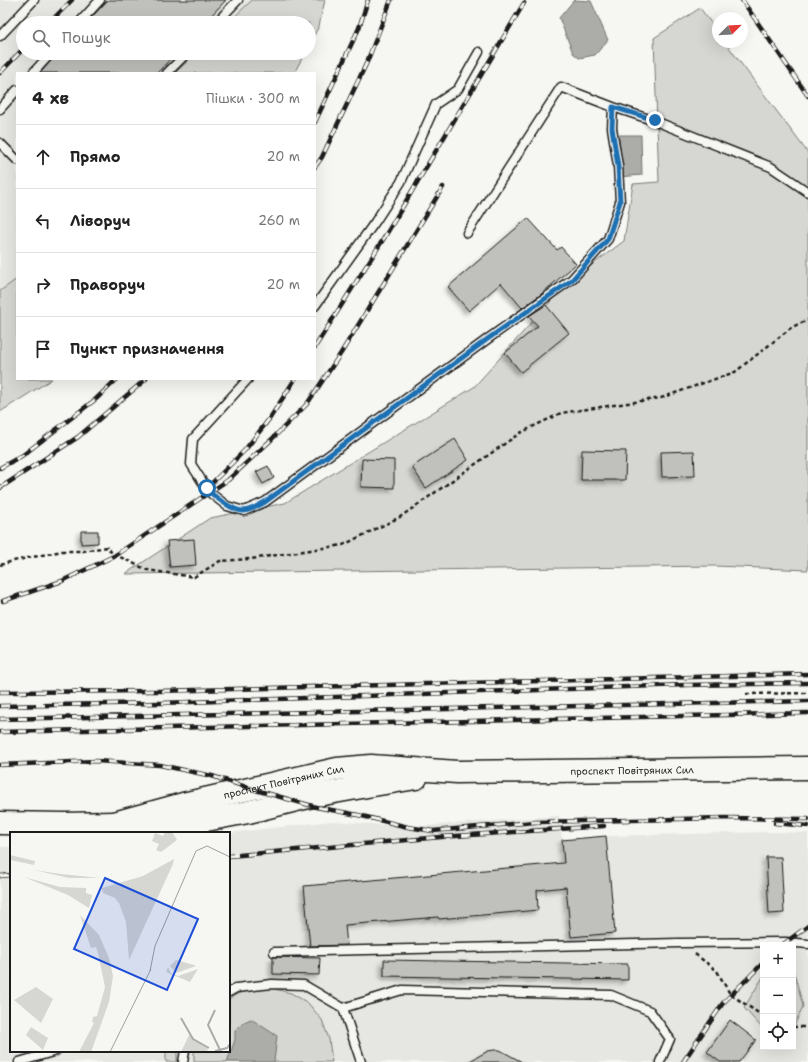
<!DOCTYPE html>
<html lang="uk">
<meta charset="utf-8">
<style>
body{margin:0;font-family:"Shantell Sans",sans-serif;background:#f2f2f2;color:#222}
.controls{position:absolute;right:12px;bottom:12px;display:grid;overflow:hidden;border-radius:0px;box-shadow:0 4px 16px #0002}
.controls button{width:36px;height:36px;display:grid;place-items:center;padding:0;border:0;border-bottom:1px solid #e0e0e0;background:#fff;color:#222;font:20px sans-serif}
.compass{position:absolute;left:712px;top:12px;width:36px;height:36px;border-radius:50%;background:#fff;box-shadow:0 4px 16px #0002;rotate:66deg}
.stop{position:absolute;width:12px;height:12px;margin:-9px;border:3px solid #1f6fb2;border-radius:50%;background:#fff}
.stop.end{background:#1f6fb2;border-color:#fff;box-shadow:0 1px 4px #0008}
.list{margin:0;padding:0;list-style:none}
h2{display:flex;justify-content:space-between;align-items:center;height:52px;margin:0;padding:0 16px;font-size:17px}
h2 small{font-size:13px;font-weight:400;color:#767676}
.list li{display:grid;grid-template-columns:26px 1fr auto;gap:12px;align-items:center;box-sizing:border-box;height:64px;padding:0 16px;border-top:1px solid #e0e0e0}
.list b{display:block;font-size:15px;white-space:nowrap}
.list em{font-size:13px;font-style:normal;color:#767676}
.icon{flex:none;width:22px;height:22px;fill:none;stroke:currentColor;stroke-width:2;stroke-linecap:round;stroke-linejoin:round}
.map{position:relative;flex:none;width:808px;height:1062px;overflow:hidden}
.search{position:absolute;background:#fff;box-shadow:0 4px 16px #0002;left:16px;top:16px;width:300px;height:44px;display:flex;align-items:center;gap:10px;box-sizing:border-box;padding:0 14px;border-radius:22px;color:#767676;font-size:15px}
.panel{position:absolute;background:#fff;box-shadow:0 4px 16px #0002;left:16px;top:72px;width:300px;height:308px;border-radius:0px}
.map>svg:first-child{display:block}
</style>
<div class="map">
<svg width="808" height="1062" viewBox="0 0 808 1062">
<defs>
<filter id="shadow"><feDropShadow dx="-3.5" dy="3.5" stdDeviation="2" flood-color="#0004"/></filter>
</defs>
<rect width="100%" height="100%" fill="#f6f6f2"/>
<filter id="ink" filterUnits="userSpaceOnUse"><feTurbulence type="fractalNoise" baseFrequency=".025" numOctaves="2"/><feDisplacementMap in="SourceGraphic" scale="8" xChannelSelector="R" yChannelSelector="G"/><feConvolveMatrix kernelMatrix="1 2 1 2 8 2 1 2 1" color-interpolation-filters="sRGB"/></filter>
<g filter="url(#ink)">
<path fill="#e6e6e2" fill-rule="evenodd" d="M 0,0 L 326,0 L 319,26 L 309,45 L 309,23 L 23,23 L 23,53 L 305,53 L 294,73 L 17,73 L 17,341 L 0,354 Z
M 559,816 L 562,840 L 606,836 L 770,832 L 808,833 L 808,1062 L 0,1062 L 0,847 L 11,847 L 11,1051 L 229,1051 L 229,833 L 332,821 L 408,827 ZM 763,945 L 793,945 L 793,1047 L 763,1047 Z"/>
<path fill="#d6d6d2" stroke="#797977" d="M 252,0 L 325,0 L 319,26 L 309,45 L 309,23 L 228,23 Z
M 700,8 L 718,32 L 718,42 L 725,42 L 808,153 L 808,570 L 715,566 L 125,574 L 210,518 L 285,503 L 474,387 L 566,284 L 624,241 L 633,184 L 659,182 L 654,38 Z
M 196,53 L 305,53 L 294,73 L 175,73 Z
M 17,279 L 17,379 L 52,379 L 0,412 L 0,291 Z
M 793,969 L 803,1006 L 793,1029 Z
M 763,977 L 763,1029 L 744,1008 Z
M 270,988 L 291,993 L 308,1003 L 322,1020 L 329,1039 L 332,1062 L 194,1062 L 194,1051 L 229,1051 L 229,999 L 239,993 Z
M 166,1051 L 177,1051 L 177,1062 L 166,1062 Z"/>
<path fill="#acaca9" stroke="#727271" d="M 574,0 L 591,1 L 608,40 L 595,55 L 579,58 L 573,53 L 559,18 Z
M 618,135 L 641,135 L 642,175 L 619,177 Z
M 251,1019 L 277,1036 L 274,1062 L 227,1062 L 235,1040 L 235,1031 L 244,1022 Z"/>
<path fill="#c0c0bd" stroke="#1c1c1c" filter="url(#shadow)" d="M 108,0 L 226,0 L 204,23 L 86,23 Z
M 58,53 L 176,53 L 157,73 L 40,73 Z
M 528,218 L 557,250 L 561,247 L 576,264 L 540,295 L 522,308 L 501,283 L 469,311 L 448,287 Z
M 546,305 L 569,333 L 521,372 L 505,353 L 538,326 L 529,316 Z
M 455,439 L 468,460 L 426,488 L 412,467 Z
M 582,450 L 626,451 L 625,480 L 581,480 Z
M 694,451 L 695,476 L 662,477 L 661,452 Z
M 362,459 L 394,460 L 394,488 L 361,487 Z
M 268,466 L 274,478 L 263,484 L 256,472 Z
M 81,531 L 98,531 L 98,543 L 81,544 Z
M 194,539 L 196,565 L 170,567 L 167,541 Z
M 606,836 L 615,933 L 571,937 L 566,887 L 537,890 L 538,910 L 439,919 L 438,917 L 345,925 L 347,945 L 310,946 L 304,886 L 564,863 L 562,840 Z
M 766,857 L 781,857 L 784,913 L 769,914 Z
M 273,957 L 320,958 L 319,975 L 273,974 Z
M 384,960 L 628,964 L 628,980 L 384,976 Z
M 730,1020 L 756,1040 L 739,1062 L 720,1062 L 707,1052 Z
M 494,1050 L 500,1050 L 522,1062 L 468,1062 L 488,1051 Z"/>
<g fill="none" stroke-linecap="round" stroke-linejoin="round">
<g stroke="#1c1c1c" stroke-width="11">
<path id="service" d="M 79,23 L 100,0
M 216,23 L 238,0
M 0,36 L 34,0
M 33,73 L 51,53
M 167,73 L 187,53
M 0,109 L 17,90
M 0,143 L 17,160
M 467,233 L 561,87 L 613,107
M 315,306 L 375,222 L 401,182 L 436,104 L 458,89 L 479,52
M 248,379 L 193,439 L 191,464 L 209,492 L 227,506 L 244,511 L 265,502 L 489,338 L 572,279 L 608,239 L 620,202 L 618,166 L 612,128 L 613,107 L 655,121 L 771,167 L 808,192
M 274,952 L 679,943 L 786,942 L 808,944
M 229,992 L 236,988 L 272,984 L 304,985 L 343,1008 L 361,1062
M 343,1008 L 402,990 L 611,995 L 650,1011 L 670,1039 L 660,1062
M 19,1062 L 56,1051
M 183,1062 L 185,1051"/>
</g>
<g stroke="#1c1c1c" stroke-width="25">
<g id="primary">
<path d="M 0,823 L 64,824 L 114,823 L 185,824 L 248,812 L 312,796 L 373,785 L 416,778"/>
<path id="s1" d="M 114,823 L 183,804 L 337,769 L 371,766 L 457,772 L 808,768"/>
</g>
</g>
<path stroke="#1c1c1c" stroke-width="2.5" stroke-dasharray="4 3" stroke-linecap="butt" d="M 0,565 L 13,561 L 62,551 L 83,551 L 107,547 L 112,553 L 147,570 L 194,577 L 220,561 L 251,559 L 343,545 L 400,517 L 520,433 L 561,413 L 661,398 L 735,372 L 792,327 L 808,320
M 746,694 L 808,693
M 695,954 L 717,971 L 730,994 L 763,1016
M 793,1027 L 808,1027"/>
<use href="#service" stroke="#f6f6f2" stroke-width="8"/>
<use href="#primary" stroke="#f6f6f2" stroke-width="22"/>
<g stroke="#1c1c1c" stroke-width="4.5">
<path id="rail" d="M 742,0 L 808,96
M 49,23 L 72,0
M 0,73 L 23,49
M 315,122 L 359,28 L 368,0
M 315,167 L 322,157 L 367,62 L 391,0
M 315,347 L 384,238 L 524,3
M 0,468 L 23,455 L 96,399 L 117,379
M 0,488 L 78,437 L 146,379
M 203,492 L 245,450 L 270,418 L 295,379
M 3,601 L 62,581 L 114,556 L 228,480 L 271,440 L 307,404 L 341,353 L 443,187
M 0,692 L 158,691 L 808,674
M 0,706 L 161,703 L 686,685 L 808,683
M 0,719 L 808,701
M 0,732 L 808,713
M 0,765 L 96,761 L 160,765 L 212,776 L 252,789 L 316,807 L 358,815 L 408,827 L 433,831 L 535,822 L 726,818 L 808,819
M 775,823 L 808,826
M 229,856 L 441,837 L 604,826
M 0,876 L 11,875
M 782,945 L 808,926
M 683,1062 L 723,1003 L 763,963"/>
</g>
<use href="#rail" stroke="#f6f6f2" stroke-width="3" stroke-dasharray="9" stroke-linecap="butt"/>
</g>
</g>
<g fill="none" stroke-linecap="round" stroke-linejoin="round" filter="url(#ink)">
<path stroke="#1f6fb2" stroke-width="5" d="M 207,488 C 212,496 235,512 244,511 C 250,510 260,505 265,502 L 489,338 L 572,280 L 608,239 L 620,202 L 618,166 L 612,128 L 613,107 L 655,120"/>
</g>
<g text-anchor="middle" stroke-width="3" stroke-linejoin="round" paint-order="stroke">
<g font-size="10" fill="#1c1c1c" stroke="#f6f6f2">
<text dy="4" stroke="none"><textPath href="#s1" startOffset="525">проспект Повітряних Сил</textPath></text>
<text dy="4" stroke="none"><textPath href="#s1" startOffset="175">проспект Повітряних Сил</textPath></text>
</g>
</g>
<g transform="translate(10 832)">
<rect width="220" height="220" fill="#f6f6f2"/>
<path d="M 155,0 L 162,0 L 167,8 L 151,20 L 146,18 L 149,12 L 142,9 L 145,1 L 153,4 ZM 0,23 L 25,29 L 24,33 L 0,28 ZM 164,27 L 163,32 L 119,128 L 116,90 L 109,71 L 105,66 L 93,61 L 92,56 L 133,44 ZM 24,38 L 51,42 L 90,46 L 59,46 ZM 14,45 L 50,55 L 76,56 L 76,61 L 82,63 L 79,76 L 58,63 ZM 70,83 L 89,103 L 99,126 L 103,144 L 99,170 L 81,220 L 69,220 L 84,191 L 82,190 L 83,185 L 87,184 L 95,155 L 88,121 L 86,115 L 81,116 ZM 166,128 L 184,133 L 186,134 L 166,141 L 160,134 ZM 158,135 L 161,141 L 168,144 L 188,137 L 180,150 L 156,140 ZM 26,155 L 43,167 L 31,191 L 4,168 ZM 21,195 L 38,206 L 33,218 L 16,203 ZM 179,203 L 198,216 L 197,220 L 171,220 Z" fill="#d6d6d2"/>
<path fill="none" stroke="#acaca9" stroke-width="2" d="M 205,178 L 198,193 L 211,220M 171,186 L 183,207 L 199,216M 205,219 L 217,216 L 220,212"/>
<path fill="none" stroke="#9f9f9c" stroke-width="1" d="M 140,139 L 145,114 L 186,19 L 197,14 L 220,25M 100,220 L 141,137"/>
<path fill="#1d4ed8" fill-opacity="0.15" stroke="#1d4ed8" stroke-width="2" d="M 95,46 L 188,87 L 157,158 L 64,117 Z"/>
<rect width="220" height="220" fill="none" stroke="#1c1c1c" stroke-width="2"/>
</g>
</svg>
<div class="controls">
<button>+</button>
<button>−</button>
<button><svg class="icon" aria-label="locate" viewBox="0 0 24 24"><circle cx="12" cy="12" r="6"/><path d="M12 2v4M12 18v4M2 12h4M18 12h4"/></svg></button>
</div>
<svg class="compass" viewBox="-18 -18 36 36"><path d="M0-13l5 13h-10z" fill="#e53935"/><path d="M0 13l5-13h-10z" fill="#767676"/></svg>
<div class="stop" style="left:207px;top:488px"></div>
<div class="stop end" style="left:655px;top:120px"></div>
<div class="search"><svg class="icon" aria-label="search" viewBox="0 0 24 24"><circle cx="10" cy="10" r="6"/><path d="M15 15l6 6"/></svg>Пошук</div>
<section class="panel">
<h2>4 хв<small>Пішки · 300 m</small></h2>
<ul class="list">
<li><svg class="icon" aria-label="ahead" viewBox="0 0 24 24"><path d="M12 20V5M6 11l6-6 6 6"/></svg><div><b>Прямо</b></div><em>20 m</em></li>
<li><svg class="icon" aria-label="left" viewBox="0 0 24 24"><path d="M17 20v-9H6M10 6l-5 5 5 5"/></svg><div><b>Ліворуч</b></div><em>260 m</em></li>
<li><svg class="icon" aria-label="right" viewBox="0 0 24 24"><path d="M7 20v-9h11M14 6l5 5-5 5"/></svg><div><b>Праворуч</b></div><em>20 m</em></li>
<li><svg class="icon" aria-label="arrive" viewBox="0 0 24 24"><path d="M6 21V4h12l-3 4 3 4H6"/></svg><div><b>Пункт призначення</b></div></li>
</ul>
</section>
</div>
